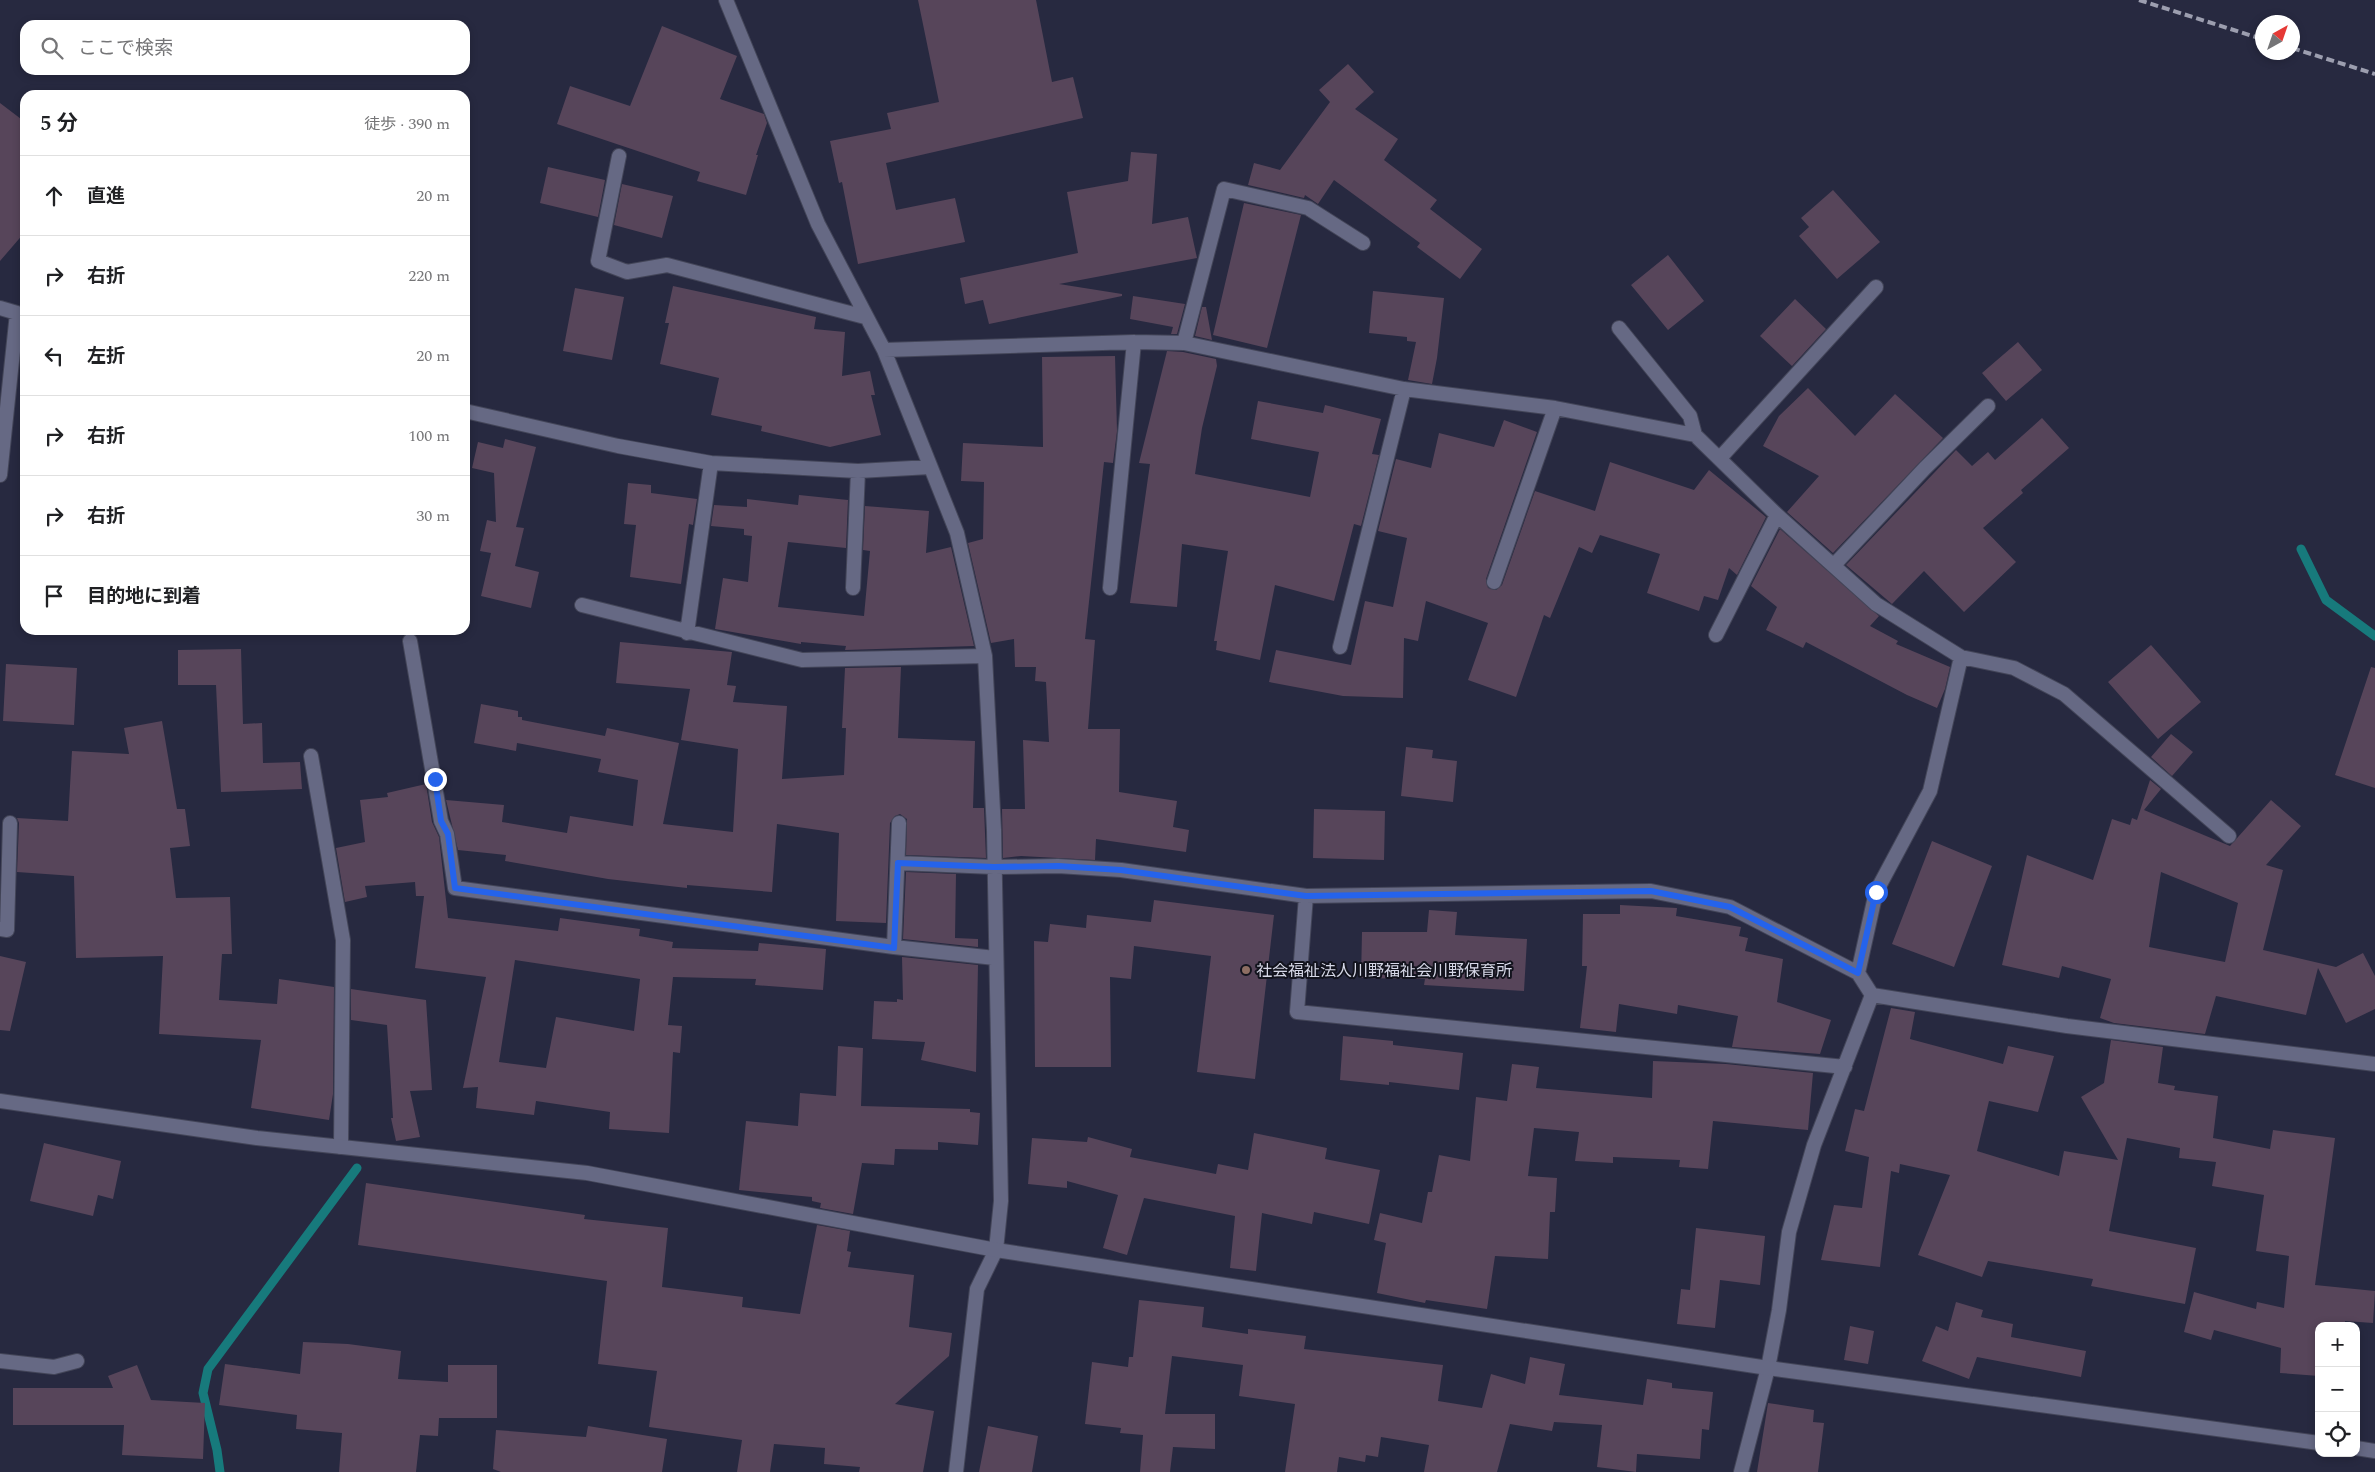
<!DOCTYPE html>
<html lang="ja">
<meta charset="utf-8">
<style>
body{margin:0;font-family:Spectral,"Noto Sans JP",serif;background:#f2f2f2;color:#202124}
.controls{position:absolute;right:15px;bottom:15px;display:grid;overflow:hidden;border-radius:10px;box-shadow:0 2px 8px #0003}
.controls button{width:45px;height:45px;display:grid;place-items:center;padding:0;border:0;border-bottom:1px solid #e0e0e0;background:#fff;color:#202124;font:25px sans-serif}
.compass{position:absolute;left:2255px;top:15px;width:45px;height:45px;border-radius:50%;background:#fff;box-shadow:0 2px 8px #0003;rotate:40deg}
.stop{position:absolute;width:15px;height:15px;margin:-11px;border:4px solid #2563eb;border-radius:50%;background:#fff}
.stop.end{background:#2563eb;border-color:#fff;box-shadow:0 1px 5px #0008}
.list{margin:0;padding:0;list-style:none}
h2{display:flex;justify-content:space-between;align-items:center;height:65px;margin:0;padding:0 20px;font-size:21px}
h2 small{font-size:16px;font-weight:400;color:#757577}
.list li{display:grid;grid-template-columns:32px 1fr auto;gap:15px;align-items:center;box-sizing:border-box;height:80px;padding:0 20px;border-top:1px solid #e0e0e0}
.list b{display:block;font-size:19px;white-space:nowrap}
.list em{font-size:16px;font-style:normal;color:#757577}
.icon{flex:none;width:28px;height:28px;fill:none;stroke:currentColor;stroke-width:2;stroke-linecap:round;stroke-linejoin:round}
.map{position:relative;flex:none;width:2375px;height:1472px;overflow:hidden}
.search{position:absolute;background:#fff;box-shadow:0 2px 8px #0003;left:20px;top:20px;width:450px;height:55px;display:flex;align-items:center;gap:12px;box-sizing:border-box;padding:0 18px;border-radius:15px;color:#757577;font-size:19px}
.panel{position:absolute;background:#fff;box-shadow:0 2px 8px #0003;left:20px;top:90px;width:450px;height:545px;border-radius:15px}
.map>svg:first-child{display:block}
</style>
<div class="map">
<svg width="2375" height="1472" viewBox="0 0 2375 1472">
<rect width="100%" height="100%" fill="#272940"/>
<g fill="none" stroke-linecap="round" stroke-linejoin="round">
<path stroke="#177a7c" stroke-width="9" d="M 2301,549 L 2326,600 L 2375,636
M 220,1472 L 217,1450 L 203,1393 L 208,1369 L 357,1168"/>
</g>
<path fill="#57455a" fill-rule="evenodd" d="M 918,0 L 1036,0 L 1052,82 L 1073,77 L 1083,118 L 886,163 L 896,210 L 955,198 L 965,242 L 858,264 L 842,182 L 839,183 L 830,141 L 891,129 L 887,113 L 939,102 Z
M 662,26 L 737,56 L 720,99 L 764,114 L 767,123 L 756,155 L 758,155 L 746,195 L 697,181 L 700,172 L 557,124 L 570,86 L 630,106 Z
M 1348,64 L 1374,92 L 1355,109 L 1398,139 L 1384,160 L 1437,200 L 1430,209 L 1482,249 L 1460,279 L 1417,247 L 1420,243 L 1334,180 L 1318,204 L 1305,195 L 1304,198 L 1248,185 L 1254,163 L 1280,170 L 1330,102 L 1319,90 Z
M 0,103 L 25,122 L 25,232 L 0,261 Z
M 1131,152 L 1157,154 L 1152,224 L 1188,217 L 1197,258 L 1059,284 L 1122,294 L 1122,296 L 989,324 L 983,300 L 965,304 L 960,278 L 1078,253 L 1067,192 L 1128,181 Z
M 548,167 L 605,180 L 598,217 L 540,203 Z
M 622,184 L 673,196 L 662,238 L 614,225 Z
M 1833,190 L 1880,242 L 1837,279 L 1799,236 L 1809,227 L 1801,218 Z
M 1244,203 L 1301,215 L 1267,348 L 1213,335 Z
M 1668,255 L 1704,301 L 1668,330 L 1631,285 Z
M 673,286 L 816,317 L 814,329 L 845,332 L 842,376 L 870,371 L 875,395 L 871,395 L 881,435 L 830,447 L 761,431 L 762,426 L 711,415 L 719,378 L 660,364 L 669,323 L 665,323 Z
M 575,288 L 624,297 L 612,360 L 563,351 Z
M 1373,291 L 1444,298 L 1437,358 L 1432,384 L 1408,380 L 1416,342 L 1407,341 L 1407,337 L 1369,333 Z
M 1133,296 L 1185,304 L 1177,334 L 1171,334 L 1173,327 L 1130,319 Z
M 1795,299 L 1826,329 L 1792,366 L 1760,336 Z
M 1202,307 L 1206,307 L 1212,340 L 1195,336 Z
M 2018,342 L 2042,370 L 2006,401 L 1982,373 Z
M 1167,351 L 1183,352 L 1216,359 L 1217,366 L 1202,428 L 1195,474 L 1310,497 L 1319,452 L 1251,439 L 1258,401 L 1323,413 L 1325,405 L 1381,419 L 1372,454 L 1379,455 L 1361,526 L 1354,524 L 1334,601 L 1275,585 L 1260,660 L 1216,650 L 1217,641 L 1214,641 L 1228,551 L 1182,544 L 1177,607 L 1130,603 L 1150,464 L 1139,463 Z
M 1115,356 L 1117,431 L 1113,463 L 1104,462 L 1085,639 L 1095,640 L 1088,729 L 1120,729 L 1119,792 L 1177,801 L 1173,827 L 1189,830 L 1186,852 L 1096,839 L 1095,860 L 1021,856 L 1003,858 L 1002,809 L 1025,809 L 1023,740 L 1049,742 L 1046,682 L 1035,681 L 1036,667 L 1015,667 L 1014,639 L 991,643 L 968,543 L 983,539 L 984,482 L 961,481 L 963,443 L 1043,447 L 1042,357 Z
M 1808,388 L 1855,436 L 1895,394 L 1943,438 L 1833,553 L 1787,512 L 1819,476 L 1763,446 L 1779,416 Z
M 2042,418 L 2069,448 L 2021,490 L 2023,493 L 1983,528 L 2016,562 L 1964,612 L 1924,571 L 1892,604 L 1846,565 L 1956,450 L 1972,466 L 1988,452 L 1995,460 Z
M 1504,420 L 1537,432 L 1486,579 L 1488,588 L 1496,590 L 1502,585 L 1535,491 L 1595,511 L 1610,462 L 1694,490 L 1709,470 L 1766,517 L 1737,575 L 1729,568 L 1718,600 L 1704,596 L 1699,611 L 1647,593 L 1660,554 L 1600,535 L 1592,553 L 1579,547 L 1550,618 L 1544,615 L 1516,697 L 1468,680 L 1488,623 L 1426,601 L 1418,641 L 1404,638 L 1403,698 L 1343,696 L 1269,682 L 1276,650 L 1351,665 L 1365,601 L 1393,607 L 1407,538 L 1378,531 L 1396,459 L 1431,468 L 1439,433 L 1494,447 Z
M 505,439 L 536,447 L 516,527 L 524,528 L 515,566 L 539,572 L 531,608 L 481,596 L 491,553 L 480,551 L 487,520 L 496,522 L 494,473 L 472,468 L 478,442 L 503,448 Z
M 628,483 L 651,485 L 651,493 L 697,499 L 693,525 L 689,524 L 681,584 L 630,577 L 636,525 L 624,524 Z
M 799,495 L 848,500 L 846,548 L 788,542 L 778,607 L 864,616 L 870,551 L 863,550 L 865,506 L 929,511 L 926,553 L 951,547 L 974,646 L 845,650 L 846,646 L 801,642 L 801,644 L 715,629 L 723,578 L 748,582 L 752,536 L 744,535 L 744,529 L 711,526 L 714,505 L 747,507 L 747,499 L 798,505 Z
M 1780,529 L 1879,616 L 1870,626 L 1898,641 L 1896,644 L 1950,667 L 1945,689 L 1937,708 L 1907,695 L 1806,642 L 1803,648 L 1766,630 L 1777,607 L 1751,586 Z
M 620,642 L 732,652 L 727,685 L 736,686 L 733,702 L 787,706 L 782,779 L 844,775 L 846,728 L 842,728 L 845,668 L 901,667 L 898,738 L 975,741 L 973,808 L 984,808 L 986,858 L 906,855 L 907,819 L 900,814 L 895,816 L 890,823 L 886,923 L 836,921 L 839,833 L 777,824 L 772,892 L 687,885 L 687,888 L 608,879 L 505,861 L 506,855 L 458,850 L 446,800 L 504,805 L 502,822 L 567,833 L 570,816 L 633,826 L 638,780 L 598,772 L 601,759 L 517,743 L 516,751 L 474,743 L 481,704 L 518,711 L 518,717 L 522,717 L 522,720 L 605,736 L 607,728 L 679,743 L 663,824 L 733,832 L 738,749 L 681,740 L 690,689 L 616,683 Z
M 2151,645 L 2201,702 L 2158,739 L 2108,682 Z
M 241,649 L 243,724 L 262,723 L 263,763 L 300,762 L 302,789 L 221,792 L 216,685 L 178,685 L 178,650 Z
M 6,664 L 77,668 L 74,725 L 3,721 Z
M 2371,667 L 2375,668 L 2375,788 L 2335,775 Z
M 162,721 L 177,809 L 185,809 L 190,846 L 170,848 L 176,898 L 230,897 L 232,954 L 222,954 L 219,1000 L 277,1004 L 279,979 L 334,987 L 333,1094 L 329,1120 L 251,1108 L 261,1040 L 159,1034 L 163,956 L 76,958 L 74,876 L 17,872 L 19,823 L 17,818 L 68,821 L 72,751 L 129,754 L 124,728 Z
M 2171,734 L 2193,752 L 2172,776 L 2151,757 Z
M 1406,747 L 1433,750 L 1432,758 L 1457,761 L 1453,802 L 1401,796 Z
M 2150,780 L 2161,789 L 2144,810 L 2230,846 L 2271,800 L 2301,826 L 2266,865 L 2283,870 L 2263,950 L 2336,967 L 2363,953 L 2375,976 L 2375,1009 L 2346,1023 L 2318,968 L 2306,1015 L 2216,996 L 2205,1034 L 2114,1023 L 2100,1018 L 2111,979 L 2062,966 L 2059,978 L 2002,965 L 2027,855 L 2093,880 L 2112,819 L 2130,825 L 2132,818 L 2137,820 ZM 2161,872 L 2238,903 L 2225,962 L 2149,947 Z
M 426,784 L 432,822 L 439,837 L 448,918 L 558,931 L 560,918 L 640,929 L 639,936 L 673,942 L 672,948 L 758,951 L 759,943 L 826,949 L 823,990 L 755,985 L 756,979 L 673,977 L 668,1025 L 682,1026 L 680,1053 L 673,1052 L 669,1133 L 609,1129 L 610,1112 L 536,1101 L 534,1115 L 476,1108 L 478,1087 L 463,1088 L 486,977 L 415,968 L 424,896 L 416,896 L 415,882 L 365,886 L 367,897 L 345,902 L 336,848 L 365,842 L 360,800 L 388,797 L 387,793 ZM 515,960 L 640,979 L 634,1031 L 556,1017 L 546,1068 L 499,1062 Z
M 1314,809 L 1385,811 L 1384,860 L 1313,858 Z
M 1932,841 L 1992,866 L 1954,967 L 1892,944 Z
M 906,872 L 956,874 L 955,938 L 978,939 L 978,947 L 903,939 Z
M 1154,900 L 1274,915 L 1255,1079 L 1197,1072 L 1211,956 L 1134,946 L 1131,979 L 1110,977 L 1111,1067 L 1035,1067 L 1034,941 L 1048,942 L 1050,924 L 1086,928 L 1087,915 L 1151,922 Z
M 1620,905 L 1677,908 L 1676,916 L 1741,927 L 1739,936 L 1748,938 L 1745,951 L 1783,959 L 1777,1002 L 1831,1020 L 1820,1054 L 1732,1047 L 1738,1016 L 1678,1005 L 1677,1014 L 1619,1004 L 1616,1032 L 1580,1028 L 1587,966 L 1582,966 L 1583,914 L 1620,914 Z
M 1429,910 L 1457,912 L 1455,935 L 1527,939 L 1524,991 L 1424,985 L 1425,979 L 1361,978 L 1362,932 L 1427,932 Z
M 0,956 L 26,962 L 10,1031 L 0,1030 Z
M 902,957 L 978,965 L 976,1072 L 921,1060 L 925,1042 L 872,1039 L 874,1001 L 897,1002 L 897,999 L 903,1000 Z
M 351,989 L 426,1000 L 432,1090 L 410,1091 L 420,1137 L 396,1141 L 391,1118 L 393,1118 L 387,1025 L 351,1020 Z
M 1891,1008 L 1915,1012 L 1910,1039 L 2003,1064 L 2008,1046 L 2054,1056 L 2038,1112 L 1989,1101 L 1977,1151 L 2059,1176 L 2064,1151 L 2118,1160 L 2081,1097 L 2104,1083 L 2111,1040 L 2163,1047 L 2158,1083 L 2175,1086 L 2174,1090 L 2218,1096 L 2213,1138 L 2270,1149 L 2273,1130 L 2335,1138 L 2315,1285 L 2375,1291 L 2373,1323 L 2345,1321 L 2345,1326 L 2319,1326 L 2319,1376 L 2280,1373 L 2281,1348 L 2214,1330 L 2211,1340 L 2184,1332 L 2194,1292 L 2256,1309 L 2257,1302 L 2284,1308 L 2289,1256 L 2256,1251 L 2264,1195 L 2212,1186 L 2216,1162 L 2179,1158 L 2180,1148 L 2127,1138 L 2109,1231 L 2196,1248 L 2185,1304 L 2091,1286 L 2093,1279 L 1988,1261 L 1982,1277 L 1918,1255 L 1950,1175 L 1900,1164 L 1899,1173 L 1891,1171 L 1880,1267 L 1821,1260 L 1834,1205 L 1862,1208 L 1869,1157 L 1845,1151 L 1855,1109 L 1864,1111 Z
M 1343,1036 L 1393,1041 L 1393,1045 L 1463,1053 L 1459,1090 L 1389,1082 L 1389,1085 L 1340,1080 Z
M 838,1046 L 863,1048 L 861,1106 L 970,1109 L 970,1112 L 980,1113 L 978,1145 L 938,1142 L 938,1150 L 895,1149 L 894,1165 L 862,1163 L 853,1214 L 820,1208 L 821,1203 L 812,1201 L 812,1197 L 739,1190 L 746,1121 L 798,1126 L 800,1093 L 836,1096 Z
M 1653,1061 L 1726,1064 L 1813,1073 L 1808,1130 L 1713,1121 L 1708,1169 L 1679,1167 L 1680,1160 L 1613,1157 L 1613,1163 L 1575,1161 L 1579,1132 L 1534,1128 L 1528,1176 L 1557,1178 L 1555,1212 L 1550,1212 L 1548,1259 L 1495,1256 L 1487,1309 L 1426,1300 L 1425,1303 L 1377,1293 L 1386,1243 L 1374,1240 L 1380,1213 L 1422,1223 L 1428,1192 L 1432,1192 L 1439,1155 L 1470,1161 L 1476,1097 L 1507,1101 L 1512,1064 L 1539,1067 L 1536,1088 L 1652,1098 Z
M 1254,1133 L 1327,1148 L 1325,1159 L 1380,1170 L 1369,1224 L 1314,1212 L 1312,1224 L 1262,1213 L 1256,1271 L 1230,1268 L 1235,1216 L 1144,1198 L 1127,1255 L 1103,1248 L 1118,1195 L 1067,1181 L 1067,1188 L 1028,1184 L 1032,1138 L 1087,1142 L 1088,1137 L 1132,1149 L 1130,1157 L 1216,1174 L 1218,1164 L 1248,1170 Z
M 44,1143 L 121,1161 L 113,1199 L 98,1195 L 93,1216 L 30,1201 Z
M 366,1183 L 585,1215 L 584,1219 L 668,1228 L 662,1287 L 743,1297 L 742,1307 L 800,1314 L 817,1225 L 850,1231 L 847,1251 L 851,1252 L 848,1267 L 914,1275 L 909,1327 L 952,1333 L 949,1356 L 895,1404 L 934,1411 L 923,1472 L 859,1472 L 860,1467 L 824,1464 L 825,1448 L 774,1444 L 770,1472 L 737,1472 L 742,1440 L 649,1427 L 657,1371 L 598,1364 L 607,1281 L 358,1245 Z
M 1696,1228 L 1765,1236 L 1760,1285 L 1720,1280 L 1715,1328 L 1677,1324 L 1681,1289 L 1690,1290 Z
M 1139,1300 L 1204,1307 L 1202,1327 L 1248,1334 L 1248,1329 L 1306,1336 L 1304,1349 L 1443,1365 L 1438,1401 L 1482,1408 L 1491,1374 L 1525,1384 L 1530,1357 L 1565,1364 L 1559,1395 L 1643,1405 L 1647,1379 L 1672,1383 L 1672,1388 L 1713,1392 L 1709,1430 L 1702,1429 L 1700,1459 L 1637,1454 L 1636,1472 L 1597,1467 L 1602,1425 L 1554,1422 L 1552,1431 L 1510,1424 L 1497,1472 L 1424,1472 L 1429,1445 L 1381,1437 L 1378,1457 L 1366,1455 L 1365,1462 L 1339,1457 L 1337,1472 L 1285,1472 L 1295,1404 L 1239,1396 L 1243,1365 L 1172,1356 L 1165,1414 L 1215,1414 L 1215,1449 L 1173,1447 L 1170,1472 L 1140,1472 L 1143,1435 L 1120,1433 L 1121,1428 L 1085,1424 L 1092,1362 L 1128,1367 L 1129,1357 L 1133,1357 Z
M 1956,1302 L 1983,1310 L 1981,1317 L 2013,1324 L 2011,1337 L 2086,1351 L 2081,1377 L 1977,1357 L 1969,1379 L 1922,1361 L 1936,1326 L 1948,1331 Z
M 1850,1326 L 1874,1331 L 1868,1364 L 1844,1360 Z
M 303,1342 L 348,1344 L 401,1351 L 398,1379 L 448,1382 L 448,1365 L 497,1365 L 497,1418 L 439,1418 L 438,1436 L 420,1435 L 416,1472 L 339,1472 L 342,1433 L 296,1429 L 297,1415 L 219,1405 L 225,1364 L 300,1374 Z
M 137,1365 L 151,1400 L 205,1403 L 203,1459 L 122,1455 L 124,1425 L 13,1425 L 13,1388 L 113,1388 L 108,1376 Z
M 1768,1403 L 1814,1410 L 1813,1422 L 1824,1423 L 1818,1472 L 1757,1472 Z
M 588,1426 L 667,1439 L 662,1472 L 501,1472 L 493,1469 L 496,1430 L 586,1437 Z
M 988,1426 L 1038,1436 L 1032,1472 L 979,1472 Z"/>
<g fill="none" stroke-linecap="round" stroke-linejoin="round">
<g stroke="#434558" stroke-width="16">
<path id="minor" d="M 726,0 L 818,224 L 884,350 L 957,533 L 985,656 L 994,830 L 1001,1201 L 996,1250 L 977,1289 L 956,1472
M 619,156 L 598,261 L 627,272 L 667,265 L 865,317
M 0,308 L 17,313 L 0,475
M 1619,328 L 1690,416 L 1695,435
M 1184,343 L 1224,189 L 1308,208 L 1363,243
M 884,350 L 1134,342 L 1184,343 L 1404,389 L 1555,408 L 1695,435 L 1777,515 L 1876,604 L 1961,657 L 2014,668 L 2064,694 L 2229,836
M 465,411 L 618,446 L 711,463 L 858,471 L 930,467
M 1720,458 L 1876,287
M 1834,565 L 1925,468 L 1988,406
M 1494,582 L 1555,408
M 853,588 L 858,471
M 1110,588 L 1134,342
M 582,605 L 802,660 L 985,656
M 687,633 L 711,463
M 1716,635 L 1777,515
M 410,641 L 441,821 L 447,834 L 455,888 L 894,947 L 995,958
M 1340,647 L 1404,389
M 311,756 L 343,940 L 341,1147
M 898,863 L 994,867 L 1058,866 L 1121,870 L 1306,896 L 1297,1012 L 1845,1067
M 1306,896 L 1651,891 L 1730,907 L 1858,973 L 1872,995 L 2067,1026 L 2375,1064
M 0,929 L 7,930 L 10,823
M 894,947 L 899,823
M 1858,973 L 1876,892 L 1930,791 L 1961,657
M 0,1361 L 54,1367 L 77,1361
M 1741,1472 L 1768,1368 L 1779,1310 L 1789,1232 L 1814,1145 L 1872,995"/>
</g>
<g stroke="#434558" stroke-width="16">
<path id="tertiary" d="M 0,1101 L 257,1138 L 587,1173 L 996,1250 L 1768,1368 L 2319,1443
M 2356,1448 L 2375,1451"/>
</g>
<use href="#minor" stroke="#666984" stroke-width="14"/>
<use href="#tertiary" stroke="#666984" stroke-width="14"/>
<path stroke="#9c9eaf" stroke-width="4" stroke-dasharray="8 4" stroke-linecap="butt" d="M 2139,0 L 2262,39
M 2292,48 L 2375,74"/>
</g>
<g fill="none" stroke-linecap="round" stroke-linejoin="round">
<path stroke="#2563eb" stroke-width="6" d="M 435,779 L 441,821 L 448,834 L 455,888 L 894,948 L 898,863 L 994,867 L 1058,866 L 1121,870 L 1306,896 L 1651,891 L 1730,907 L 1858,973 L 1876,892"/>
</g>
<circle fill="#8d6e63" stroke="#12131d" stroke-width="2" cx="1246" cy="970" r="5"/>
<g text-anchor="middle" stroke-width="4" stroke-linejoin="round" paint-order="stroke">
<g font-size="16" fill="#d6d8e7" stroke="#12131d" text-anchor="start">
<text x="1256" y="976">社会福祉法人川野福祉会川野保育所</text>
</g>
</g>
</svg>
<div class="controls">
<button>+</button>
<button>−</button>
<button><svg class="icon" aria-label="locate" viewBox="0 0 24 24"><circle cx="12" cy="12" r="6"/><path d="M12 2v4M12 18v4M2 12h4M18 12h4"/></svg></button>
</div>
<svg class="compass" viewBox="-18 -18 36 36"><path d="M0-13l5 13h-10z" fill="#e53935"/><path d="M0 13l5-13h-10z" fill="#757577"/></svg>
<div class="stop" style="left:1876px;top:892px"></div>
<div class="stop end" style="left:435px;top:779px"></div>
<div class="search"><svg class="icon" aria-label="search" viewBox="0 0 24 24"><circle cx="10" cy="10" r="6"/><path d="M15 15l6 6"/></svg>ここで検索</div>
<section class="panel">
<h2>5 分<small>徒歩 · 390 m</small></h2>
<ul class="list">
<li><svg class="icon" aria-label="ahead" viewBox="0 0 24 24"><path d="M12 20V5M6 11l6-6 6 6"/></svg><div><b>直進</b></div><em>20 m</em></li>
<li><svg class="icon" aria-label="right" viewBox="0 0 24 24"><path d="M7 20v-9h11M14 6l5 5-5 5"/></svg><div><b>右折</b></div><em>220 m</em></li>
<li><svg class="icon" aria-label="left" viewBox="0 0 24 24"><path d="M17 20v-9H6M10 6l-5 5 5 5"/></svg><div><b>左折</b></div><em>20 m</em></li>
<li><svg class="icon" aria-label="right" viewBox="0 0 24 24"><path d="M7 20v-9h11M14 6l5 5-5 5"/></svg><div><b>右折</b></div><em>100 m</em></li>
<li><svg class="icon" aria-label="right" viewBox="0 0 24 24"><path d="M7 20v-9h11M14 6l5 5-5 5"/></svg><div><b>右折</b></div><em>30 m</em></li>
<li><svg class="icon" aria-label="arrive" viewBox="0 0 24 24"><path d="M6 21V4h12l-3 4 3 4H6"/></svg><div><b>目的地に到着</b></div></li>
</ul>
</section>
</div>
